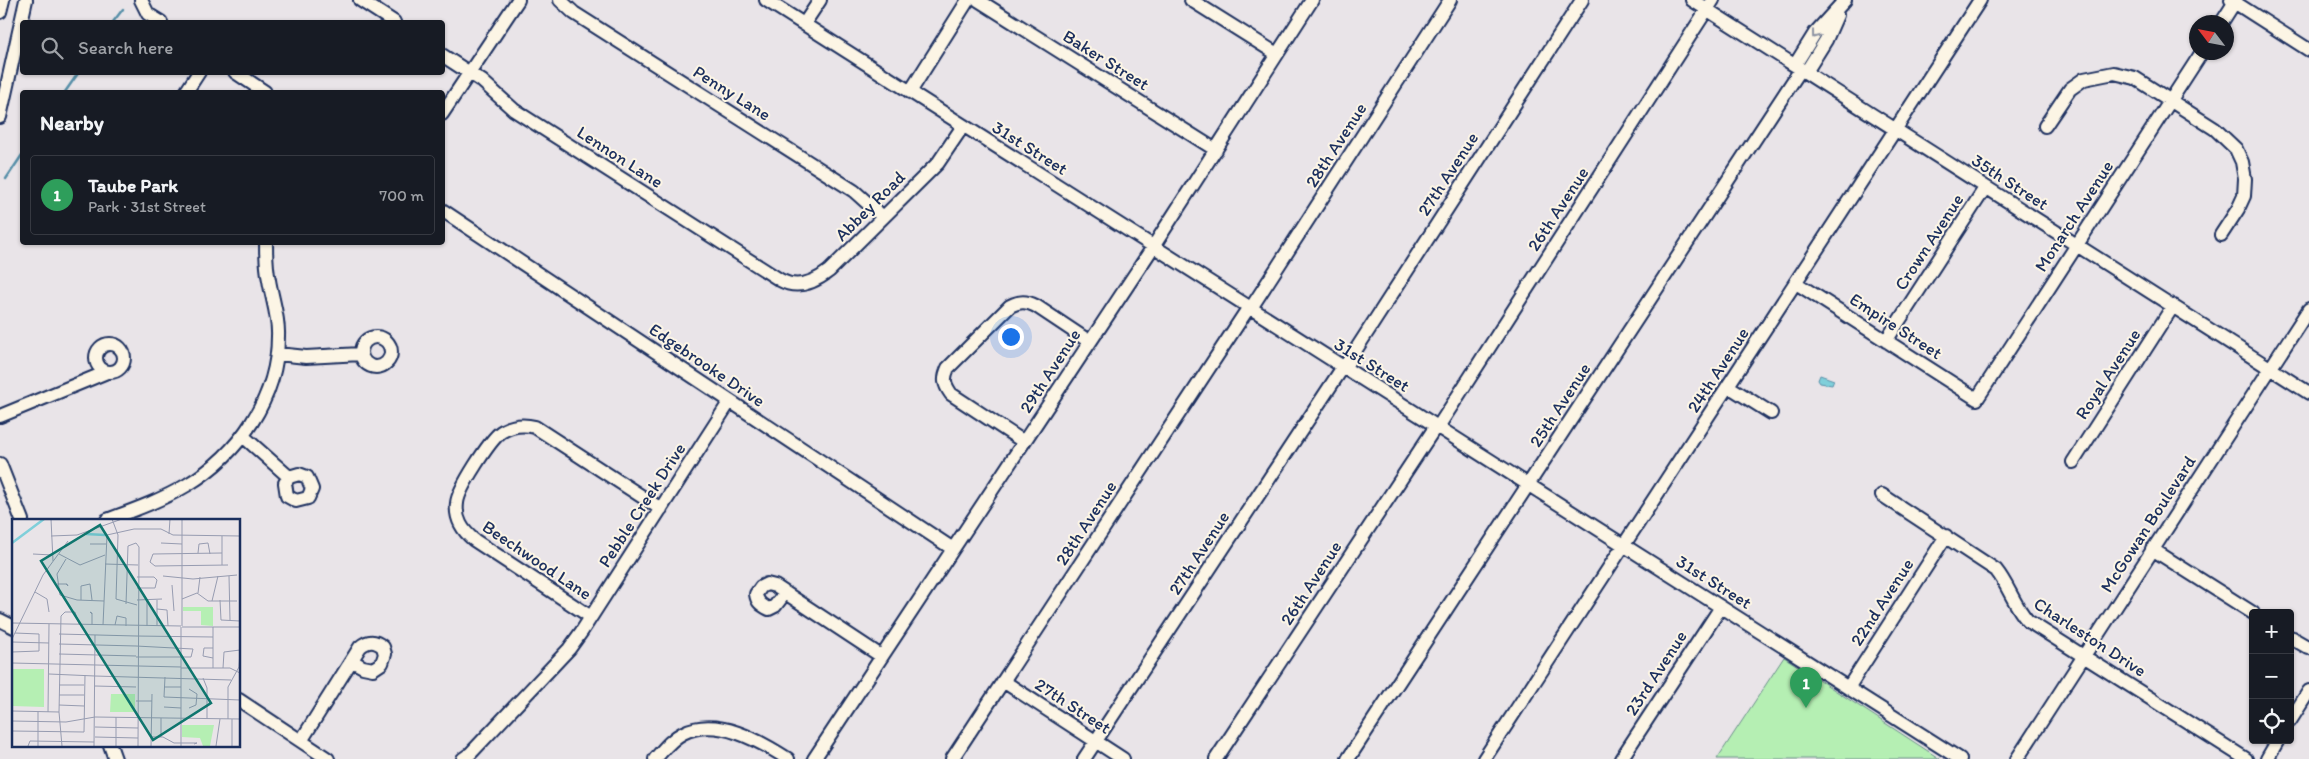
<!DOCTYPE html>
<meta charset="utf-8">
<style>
body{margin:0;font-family:Itim,sans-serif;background:#242831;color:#f1f3f6}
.controls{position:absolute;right:15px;bottom:15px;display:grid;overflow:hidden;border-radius:5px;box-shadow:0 1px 4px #0004}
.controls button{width:45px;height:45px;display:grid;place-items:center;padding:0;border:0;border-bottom:1px solid #363941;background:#171b24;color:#f1f3f6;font:25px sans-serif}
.compass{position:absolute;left:2189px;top:15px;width:45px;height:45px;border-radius:50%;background:#171b24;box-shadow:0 1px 4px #0004;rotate:302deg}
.you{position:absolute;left:1010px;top:336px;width:18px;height:18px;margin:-12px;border:4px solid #fff;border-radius:50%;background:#1a73e8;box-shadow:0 0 0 8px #1a73e833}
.badge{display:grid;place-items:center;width:32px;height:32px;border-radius:50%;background:#db2777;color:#fff;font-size:16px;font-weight:700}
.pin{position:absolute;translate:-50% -41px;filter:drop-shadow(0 1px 2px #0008)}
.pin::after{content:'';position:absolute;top:26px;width:18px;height:15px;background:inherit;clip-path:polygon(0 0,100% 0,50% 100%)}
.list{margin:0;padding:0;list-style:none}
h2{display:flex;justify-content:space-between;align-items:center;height:65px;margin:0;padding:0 20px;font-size:21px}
h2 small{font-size:16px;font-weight:400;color:#9ea1a6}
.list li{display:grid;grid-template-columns:32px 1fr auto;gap:15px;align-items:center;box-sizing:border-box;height:80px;margin:0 10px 10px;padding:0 10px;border:1px solid #363941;border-radius:5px}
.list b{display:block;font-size:19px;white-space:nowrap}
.list p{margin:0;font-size:16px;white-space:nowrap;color:#9ea1a6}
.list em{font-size:16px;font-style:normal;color:#9ea1a6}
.icon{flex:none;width:28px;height:28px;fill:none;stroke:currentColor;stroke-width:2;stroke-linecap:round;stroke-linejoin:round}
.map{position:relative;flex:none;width:2309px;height:759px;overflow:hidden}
.search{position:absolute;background:#171b24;box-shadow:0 1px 4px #0004;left:20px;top:20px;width:425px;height:55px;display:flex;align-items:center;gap:12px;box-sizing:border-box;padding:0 18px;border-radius:5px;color:#9ea1a6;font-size:19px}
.panel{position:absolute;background:#171b24;box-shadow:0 1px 4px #0004;left:20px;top:90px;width:425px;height:155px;border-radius:5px}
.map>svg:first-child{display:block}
</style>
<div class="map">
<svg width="2309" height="759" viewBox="0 0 2309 759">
<rect width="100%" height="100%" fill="#e9e4e8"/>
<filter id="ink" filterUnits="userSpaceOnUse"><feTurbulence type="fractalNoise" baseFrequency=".02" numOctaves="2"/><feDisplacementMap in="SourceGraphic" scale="10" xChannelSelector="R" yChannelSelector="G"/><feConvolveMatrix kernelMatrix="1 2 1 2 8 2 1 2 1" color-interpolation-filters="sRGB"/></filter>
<g filter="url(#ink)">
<path fill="#b5efb3" stroke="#688f88" d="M 1784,657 L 1940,759 L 1717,759 Z"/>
<path fill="#7fcfda" stroke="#578fa8" d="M 1820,375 L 1834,380 L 1832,385 L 1820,383 L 1818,380 Z"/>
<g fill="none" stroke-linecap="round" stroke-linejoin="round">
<path stroke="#578fa8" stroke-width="2.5" d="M 113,22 L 123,9
M 65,92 L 79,72
M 6,179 L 22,155"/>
<g stroke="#1b2f5e" stroke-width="16">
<path id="minor" d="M 141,0 L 148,14 L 161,22
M 360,0 L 394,22
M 560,0 L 574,13 L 854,191 L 883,217
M 766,0 L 1960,759
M 978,0 L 1216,150
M 1191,0 L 1277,54
M 1692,0 L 2309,393
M 2231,0 L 2309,50
M 0,12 L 3,0
M 2222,22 L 2236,0
M 804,24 L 820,0
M 442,55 L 482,81 L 514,110 L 780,280 C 798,290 815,282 829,271 L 938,163 L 963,126
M 1795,65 L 1815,33 L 1845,0
M 235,72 L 265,92
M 1806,72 L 1826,40 L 1837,15
M 186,92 L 199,72
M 910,92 L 968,0
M 442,114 L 518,0
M 0,117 L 26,0
M 2045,126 L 2070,89 L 2084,79 L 2114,73 L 2135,78 L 2215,129 L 2236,149 L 2242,162 L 2245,179 L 2244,196 L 2238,209 L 2221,235
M 442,210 L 953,549
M 1796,283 L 1977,399 L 2202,52
M 1251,308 L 1450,0
M361 352a15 15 0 1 1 30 0a15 15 0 1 1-30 0Z
M 1886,341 L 1985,188
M96 358a14 14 0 1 1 28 0a14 14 0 1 1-28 0Z
M 278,354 L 306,357 L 361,354
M 1344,368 L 1582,0
M 1728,386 L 1771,413
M 0,416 L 107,372
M 1438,427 L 1713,0
M 243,436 L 289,477 L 285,483 L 287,496 L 296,501 L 308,498 L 312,489 L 307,477 L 299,474 L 289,477
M 1024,442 L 951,394 C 944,384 943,379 948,368 L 1010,306 C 1020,301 1026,301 1036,306 L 1090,342
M 2073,462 L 2173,306
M 0,464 L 22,520
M 1882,495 L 1996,570 C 2009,586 2014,606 2028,621 L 2246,759
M 107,520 C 134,510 162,500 187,485 C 239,454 278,398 278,336 C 279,317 272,299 269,280 C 266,268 266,255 266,242
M 2152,549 L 2253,613
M 785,593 L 775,606 L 769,609 C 761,605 757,602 756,594 L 761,587 L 767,584 L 775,586 L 881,656
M 591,617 L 474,540 C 462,530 455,519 457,503 C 458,489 490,440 501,432 C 512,425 523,424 535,427 L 661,509
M 0,620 L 14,627
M 2290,637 L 2309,648
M 1003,681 L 1123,759
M 1848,688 L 1946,536
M 239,700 L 328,759
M 2290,721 L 2309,691
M 301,741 L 360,647 C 368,640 375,640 383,647 L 385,654 L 382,663 L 373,669 L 363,667 L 352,661
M 110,745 L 115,759
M 463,759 L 470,754 L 569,649 L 582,631 L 730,401
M 655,759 C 663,750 671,739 683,733 C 717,716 760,741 788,759
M 814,759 L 1153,247 L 1312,0
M 952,759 L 1249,307
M 1084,759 L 1343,367
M 1216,759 L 1436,426
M 1348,759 L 1801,69
M 1484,759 L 1980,0
M 1621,759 L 1721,607
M 2017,759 L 2309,309
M 2267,759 L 2278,740"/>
</g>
<use href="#minor" stroke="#fcf5e5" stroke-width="12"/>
</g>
<defs><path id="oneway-chevron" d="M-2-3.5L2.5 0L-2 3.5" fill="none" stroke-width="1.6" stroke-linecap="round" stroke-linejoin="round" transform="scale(1.25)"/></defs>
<use stroke="#8c92a2" href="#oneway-chevron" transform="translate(1815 35) rotate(127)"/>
</g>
<g text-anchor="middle" stroke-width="4" stroke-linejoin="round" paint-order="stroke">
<g font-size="18" fill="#1b2f5e" stroke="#fcf5e5">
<text transform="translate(1106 60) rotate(32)" y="6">Baker Street</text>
<text transform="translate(732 93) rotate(32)" y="6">Penny Lane</text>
<text transform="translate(1336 145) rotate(-57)" y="6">28th Avenue</text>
<text transform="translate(1030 148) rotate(32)" y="6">31st Street</text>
<text transform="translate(620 157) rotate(33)" y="6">Lennon Lane</text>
<text transform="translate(1448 174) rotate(-57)" y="6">27th Avenue</text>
<text transform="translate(2010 182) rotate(33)" y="6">35th Street</text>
<text transform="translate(870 206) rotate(-45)" y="6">Abbey Road</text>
<text transform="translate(1558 209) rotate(-57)" y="6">26th Avenue</text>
<text transform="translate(2074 216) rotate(-57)" y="6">Monarch Avenue</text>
<text transform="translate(1929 242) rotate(-57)" y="6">Crown Avenue</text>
<text transform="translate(1896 326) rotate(33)" y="6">Empire Street</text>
<text transform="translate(707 365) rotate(34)" y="6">Edgebrooke Drive</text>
<text transform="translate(1372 365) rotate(32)" y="6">31st Street</text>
<text transform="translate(1718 370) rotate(-57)" y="6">24th Avenue</text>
<text transform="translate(1050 371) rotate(-57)" y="6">29th Avenue</text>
<text transform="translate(2108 374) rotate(-57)" y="6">Royal Avenue</text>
<text transform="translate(1560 405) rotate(-57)" y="6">25th Avenue</text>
<text transform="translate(642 505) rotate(-57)" y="6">Pebble Creek Drive</text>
<text transform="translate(1086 523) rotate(-57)" y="6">28th Avenue</text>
<text transform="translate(2148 524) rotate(-57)" y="6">McGowan Boulevard</text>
<text transform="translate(1199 553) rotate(-57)" y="6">27th Avenue</text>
<text transform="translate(537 560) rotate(34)" y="6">Beechwood Lane</text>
<text transform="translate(1714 582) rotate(32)" y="6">31st Street</text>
<text transform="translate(1311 583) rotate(-57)" y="6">26th Avenue</text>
<text transform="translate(1882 602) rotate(-57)" y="6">22nd Avenue</text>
<text transform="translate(2090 637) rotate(33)" y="6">Charleston Drive</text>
<text transform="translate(1656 673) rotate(-57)" y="6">23rd Avenue</text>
<text transform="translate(1073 706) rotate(33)" y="6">27th Street</text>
</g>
</g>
<g transform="translate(12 519)">
<rect width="228" height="228" fill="#e9e4e8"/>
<path d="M 171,88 L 201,88 L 201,107 L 189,106 L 189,92 L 171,92 ZM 0,150 L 32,150 L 32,188 L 0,187 ZM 99,175 L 123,175 L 123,193 L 98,193 ZM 170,206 L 202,206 L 198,227 L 191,227 L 188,219 L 170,218 Z" fill="#b5efb3"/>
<path fill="none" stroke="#7fcfda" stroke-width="2.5" d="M 74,15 L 93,16M 0,24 L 32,0"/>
<path fill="none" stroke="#979cb1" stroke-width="1" d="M 39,0 L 41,42M 100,0 L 106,16 L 104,80 L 125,86M 157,15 L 158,0M 39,17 L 65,16 L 110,0M 149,24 L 170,25M 78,25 L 94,25M 186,34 L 187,25 L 196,24 L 198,35M 210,34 L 141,35 L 138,43 L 143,47 L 216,46M 21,35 L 40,36M 47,35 L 68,46 L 93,36M 54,40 L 45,55 L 48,76 L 65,81 L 92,82M 93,45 L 126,46M 210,46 L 210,17M 151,57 L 181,60 L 225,56M 217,57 L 218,101M 45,65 L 55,65 L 56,67 L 54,65M 160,66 L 162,92M 125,69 L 143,69 L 145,61 L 142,58 L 125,58M 23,73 L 35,80 L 37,93M 186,74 L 188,58M 170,80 L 185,74 L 196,82 L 225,82M 69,81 L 69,67 L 78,65 L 80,81M 125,81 L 150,80M 208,81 L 209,101 L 228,102M 200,82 L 206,57M 114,85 L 116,27 L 124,24 L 127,28 L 126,227M 145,90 L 155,91 L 156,107M 0,104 L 169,107M 80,106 L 80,94 L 78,93 L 80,95M 91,106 L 95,16 L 122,10 L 149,10 L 161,16 L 228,17M 103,106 L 105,97 L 114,99 L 114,107M 135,107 L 135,81M 145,107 L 145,81M 170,107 L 170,0M 170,108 L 228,108M 47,115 L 124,117M 124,117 L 201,118M 0,120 L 31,56 L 56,22M 0,123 L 37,124M 47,125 L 124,127M 0,133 L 27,132 L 27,115 L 3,114M 47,135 L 124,137M 124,138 L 179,138 L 181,130 L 124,127M 201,139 L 191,137 L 192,129 L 201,129M 0,144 L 169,148M 169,149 L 218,149 L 228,154M 201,149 L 201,108M 211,149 L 212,133 L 228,131M 37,155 L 83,157M 83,157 L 219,161M 153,158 L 152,178 L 228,181M 191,159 L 195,169 L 195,200M 47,166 L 72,166M 83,167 L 124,168M 152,168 L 169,168M 177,170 L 185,175 L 184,186 L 177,189M 47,176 L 72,176M 124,182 L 140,182M 47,186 L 72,187M 152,188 L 169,189M 0,192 L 47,193M 36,193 L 37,105M 216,200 L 216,168 L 227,148 L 228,131M 0,202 L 54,203 L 83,198 L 228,200M 83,208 L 126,209M 0,212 L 72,213 L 73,156M 83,218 L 126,219M 138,218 L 151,218 L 162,224 L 185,224 L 182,225M 149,218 L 149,199M 16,227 L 18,222 L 82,223M 26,227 L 26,192M 50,227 L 47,193 L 49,97 L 53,93 L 63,93 L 67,105M 82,227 L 83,116M 104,227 L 104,198M 139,227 L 140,175M 169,227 L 169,108M 204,227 L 208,200M 220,227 L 220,200"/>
<path fill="#0f766e" fill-opacity="0.15" stroke="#0f766e" stroke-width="2.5" d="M 88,6 L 199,184 L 141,221 L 29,42 Z"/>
<rect width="228" height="228" fill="none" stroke="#1b2f5e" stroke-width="2.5"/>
</g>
</svg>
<div class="controls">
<button>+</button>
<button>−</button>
<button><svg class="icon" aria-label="locate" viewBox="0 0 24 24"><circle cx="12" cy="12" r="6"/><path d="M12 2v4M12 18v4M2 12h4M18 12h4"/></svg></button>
</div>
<svg class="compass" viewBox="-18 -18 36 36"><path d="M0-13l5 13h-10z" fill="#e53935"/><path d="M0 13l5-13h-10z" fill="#9ea1a6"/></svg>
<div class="you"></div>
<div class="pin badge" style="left:1806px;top:708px;background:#2e9e5b">1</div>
<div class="search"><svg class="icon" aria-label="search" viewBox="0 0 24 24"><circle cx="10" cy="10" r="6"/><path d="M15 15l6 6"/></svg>Search here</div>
<section class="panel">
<h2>Nearby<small></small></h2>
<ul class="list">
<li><span class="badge" style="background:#2e9e5b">1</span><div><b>Taube Park</b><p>Park · 31st Street</p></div><em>700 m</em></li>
</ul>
</section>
</div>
